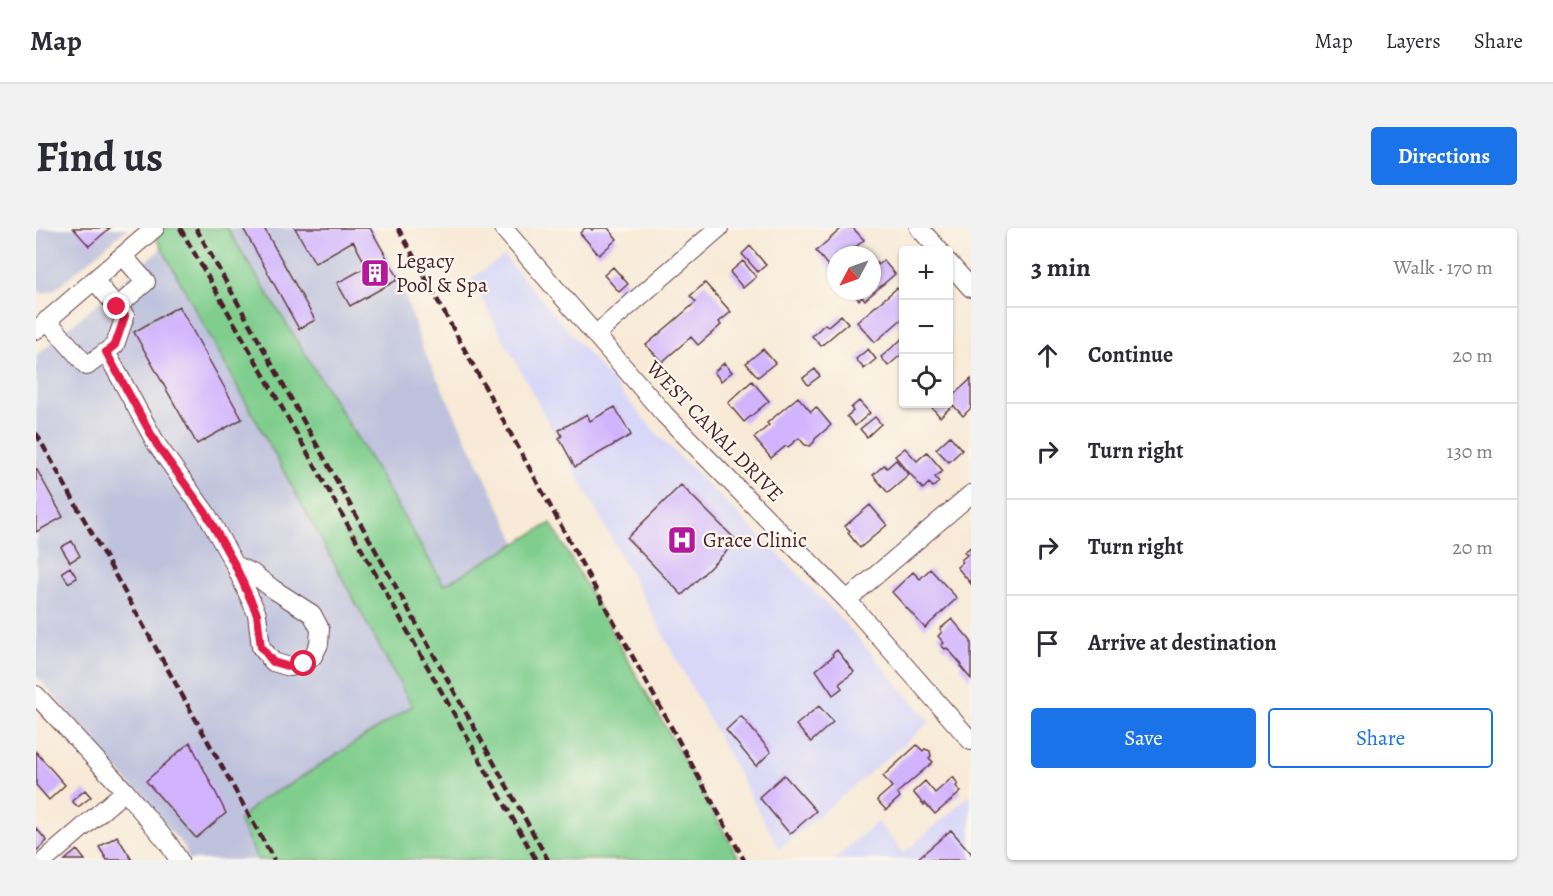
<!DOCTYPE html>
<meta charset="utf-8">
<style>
body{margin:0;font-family:Alegreya,serif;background:#f2f2f3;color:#2b2b33}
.controls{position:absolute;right:18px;top:18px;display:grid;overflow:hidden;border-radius:6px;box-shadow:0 2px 4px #0004}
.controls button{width:54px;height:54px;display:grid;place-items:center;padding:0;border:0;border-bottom:2px solid #e1e1e2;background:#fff;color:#2b2b33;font:30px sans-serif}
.compass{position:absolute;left:791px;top:18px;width:54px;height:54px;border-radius:50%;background:#fff;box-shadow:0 2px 4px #0004;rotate:229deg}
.stop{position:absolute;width:18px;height:18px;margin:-14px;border:4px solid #e11d48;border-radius:50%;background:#fff}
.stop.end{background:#e11d48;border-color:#fff;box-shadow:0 2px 6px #0008}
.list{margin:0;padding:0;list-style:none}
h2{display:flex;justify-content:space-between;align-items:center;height:78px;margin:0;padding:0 24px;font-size:26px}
h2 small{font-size:20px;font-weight:400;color:#7c7c81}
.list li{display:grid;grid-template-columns:39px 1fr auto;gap:18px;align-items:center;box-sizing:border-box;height:96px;padding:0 24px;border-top:2px solid #e1e1e2}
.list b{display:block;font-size:22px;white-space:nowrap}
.list em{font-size:20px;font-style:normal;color:#7c7c81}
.actions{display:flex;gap:12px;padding:18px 24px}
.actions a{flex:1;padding:14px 0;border:2px solid #1a73e8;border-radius:6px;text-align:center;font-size:21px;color:#1a73e8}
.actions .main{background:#1a73e8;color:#fff}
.icon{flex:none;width:33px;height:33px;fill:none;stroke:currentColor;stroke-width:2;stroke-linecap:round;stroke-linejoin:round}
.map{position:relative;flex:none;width:935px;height:632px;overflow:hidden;border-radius:6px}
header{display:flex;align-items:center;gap:36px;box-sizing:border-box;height:84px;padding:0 30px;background:#fff;border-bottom:2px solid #e1e1e2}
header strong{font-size:28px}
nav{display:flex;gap:33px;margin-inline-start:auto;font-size:21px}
.intro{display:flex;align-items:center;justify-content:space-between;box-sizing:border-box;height:144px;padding:0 36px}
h1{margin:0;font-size:42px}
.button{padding:15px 27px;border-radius:6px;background:#1a73e8;color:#fff;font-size:21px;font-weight:700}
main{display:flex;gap:36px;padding:0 36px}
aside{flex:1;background:#fff;border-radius:6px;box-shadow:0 2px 4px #0004}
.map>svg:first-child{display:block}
</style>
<header>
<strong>Map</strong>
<nav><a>Map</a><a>Layers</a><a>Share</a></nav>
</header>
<div class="intro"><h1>Find us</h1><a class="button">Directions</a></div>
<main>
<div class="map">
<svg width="935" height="632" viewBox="0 0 935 632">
<rect width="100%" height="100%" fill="#fbf7ec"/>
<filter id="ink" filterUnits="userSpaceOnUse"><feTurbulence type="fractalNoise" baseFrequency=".0167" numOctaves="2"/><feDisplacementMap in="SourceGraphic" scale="12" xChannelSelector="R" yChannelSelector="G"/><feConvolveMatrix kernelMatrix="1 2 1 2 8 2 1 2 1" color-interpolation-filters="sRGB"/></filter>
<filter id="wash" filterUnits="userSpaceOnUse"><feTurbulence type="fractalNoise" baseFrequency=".008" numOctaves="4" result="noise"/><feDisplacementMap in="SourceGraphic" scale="24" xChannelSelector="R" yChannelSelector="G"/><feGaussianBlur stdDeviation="1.35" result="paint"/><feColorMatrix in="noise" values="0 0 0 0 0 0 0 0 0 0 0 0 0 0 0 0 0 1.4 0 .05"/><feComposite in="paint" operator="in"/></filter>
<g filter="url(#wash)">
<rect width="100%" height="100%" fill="#f8ead7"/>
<path fill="#d8d7f8" d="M 468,28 L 620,205 L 758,342 L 816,403 L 894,494 L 743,621 L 435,51 Z
M 935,566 L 935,632 L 797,632 L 841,594 L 868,625 Z"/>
<path fill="#bfc2dd" d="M 0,0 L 92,0 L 18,62 L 7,66 L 0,60 Z
M 191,0 L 335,0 L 363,49 L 387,121 L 481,315 L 408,358 L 325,216 Z
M 126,20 L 376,479 L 253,557 L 227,570 L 203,592 L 222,632 L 152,632 L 149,620 L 0,447 L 0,128 Z"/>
<path fill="#7fce8d" stroke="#64765c" stroke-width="1.5" d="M 119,0 L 191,0 L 325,216 L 408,357 L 515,295 L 704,632 L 222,632 L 203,592 L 227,570 L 253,557 L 376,478 L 116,2 Z"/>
<g id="blocks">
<path fill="#d1b3fe" d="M 37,0 L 74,0 L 53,18 Z
M 207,0 L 228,0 L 279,92 L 263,101 Z
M 259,0 L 334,0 L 363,51 L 314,78 L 301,55 L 331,39 L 317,13 L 279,35 Z
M 549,0 L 554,0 L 556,2 L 558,0 L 572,0 L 581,11 L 563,27 L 544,5 Z
M 806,0 L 817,0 L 828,12 L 810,27 L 800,27 L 800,41 L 797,44 L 780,23 Z
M 714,18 L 730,37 L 722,44 L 706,26 Z
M 836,30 L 842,37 L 847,32 L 859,46 L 829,72 L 826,69 L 823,72 L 815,63 L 836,63 Z
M 707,33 L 720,49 L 707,60 L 694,44 Z
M 577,39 L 592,56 L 583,64 L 568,47 Z
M 669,55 L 695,84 L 683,94 L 685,97 L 662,117 L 655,109 L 626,134 L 610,117 L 660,74 L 654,68 Z
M 861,60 L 867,67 L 867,90 L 839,114 L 821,94 Z
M 143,78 L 206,191 L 161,216 L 98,104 Z
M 805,87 L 812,95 L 785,118 L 776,108 L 789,96 L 792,98 Z
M 866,111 L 867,113 L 867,125 L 852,138 L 845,129 Z
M 727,121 L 739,135 L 722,149 L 710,135 Z
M 832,121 L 840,131 L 828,141 L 820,131 Z
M 688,135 L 696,144 L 685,153 L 678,144 Z
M 779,141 L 784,148 L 772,157 L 767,150 Z
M 935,151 L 935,180 L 927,188 L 917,177 L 904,189 L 893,176 L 912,176 L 912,168 L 914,170 Z
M 716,153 L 733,173 L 708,194 L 692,175 Z
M 762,169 L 775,184 L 780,179 L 795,197 L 779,211 L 778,214 L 774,218 L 769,217 L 763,210 L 752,219 L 750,218 L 735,230 L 718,210 L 733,197 L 731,195 Z
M 823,173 L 834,185 L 819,198 L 811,188 L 817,183 L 815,180 Z
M 579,179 L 595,207 L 539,239 L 523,210 L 526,208 L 523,202 L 551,186 L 554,193 Z
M 839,189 L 845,196 L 831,209 L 824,201 Z
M 914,208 L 926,222 L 913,234 L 900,221 Z
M 869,220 L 881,233 L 891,224 L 907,243 L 899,249 L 903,254 L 897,259 L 893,255 L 887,261 L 859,228 Z
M 860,232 L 873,247 L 852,265 L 837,247 L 848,237 L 851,240 Z
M 0,240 L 27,289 L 0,304 Z
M 645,257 L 701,313 L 646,367 L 591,310 Z
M 834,277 L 851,297 L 824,320 L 812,305 L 814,303 L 809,298 Z
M 36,313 L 44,328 L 34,334 L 25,319 Z
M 935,319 L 935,356 L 921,339 L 927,334 L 925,332 L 931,327 L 928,324 Z
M 34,339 L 41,350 L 32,355 L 26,344 Z
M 894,341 L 921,370 L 889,400 L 856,364 L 877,344 L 884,351 Z
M 916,391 L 935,413 L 935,451 L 924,438 L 926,437 L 911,420 L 909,421 L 905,417 L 908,415 L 902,408 L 906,404 L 904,401 Z
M 801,422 L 818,444 L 803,456 L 806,460 L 797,467 L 780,442 L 797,428 L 796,426 Z
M 783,478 L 797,494 L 775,514 L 760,497 Z
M 705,488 L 735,524 L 720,538 L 690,502 Z
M 154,514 L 190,585 L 160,610 L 110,553 Z
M 881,517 L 887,523 L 889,521 L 894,523 L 895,528 L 893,530 L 897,534 L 861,565 L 864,569 L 850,582 L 841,572 L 856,559 L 847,548 Z
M 0,524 L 29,557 L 13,572 L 0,557 Z
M 748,547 L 780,583 L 754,606 L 723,569 Z
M 917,549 L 922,556 L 920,558 L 925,564 L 899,586 L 889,575 L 888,577 L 877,564 L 889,553 L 899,565 Z
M 49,562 L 55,569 L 42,579 L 36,573 Z
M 0,600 L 11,613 L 0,623 Z
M 915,602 L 935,625 L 935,632 L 880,632 Z
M 81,608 L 96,632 L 71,632 L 63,619 Z
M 41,622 L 49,632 L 29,632 Z"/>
</g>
</g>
<g filter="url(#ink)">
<use href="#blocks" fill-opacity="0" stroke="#643d45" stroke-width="1.5"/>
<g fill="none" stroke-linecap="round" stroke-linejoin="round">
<g stroke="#643d45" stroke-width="20">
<path id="minor" d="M 467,0 L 629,187 L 811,372 L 935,513
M 883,0 L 903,22
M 912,34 L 935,60
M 81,79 L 110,54 L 87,28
M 11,92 L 51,138 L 79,117 L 89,88 L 58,52
M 0,102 L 119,0
M 559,107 L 683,0
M 70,124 L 121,217 L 170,285 L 199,337 L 221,386 L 225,419 L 237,434 L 254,439 L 268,436 L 277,428 L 283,416 L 284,401 L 276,386 L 237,361 L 216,345 L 199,337
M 811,372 L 935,266
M 0,467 L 89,563 L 132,615 L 143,632
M 9,632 L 89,563"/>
</g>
<use href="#minor" stroke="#fff" stroke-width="18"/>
<path stroke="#4a1f2b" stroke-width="4.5" stroke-dasharray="9 4.5" stroke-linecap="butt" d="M 144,0 L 212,119 L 500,632
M 160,0 L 512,632
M 362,0 L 708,632
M 0,205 L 238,632"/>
</g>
</g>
<g fill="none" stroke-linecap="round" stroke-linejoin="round" filter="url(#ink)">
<path stroke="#e11d48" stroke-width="8" d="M 81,79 L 89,88 L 79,117 L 70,124 L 121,217 L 170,285 L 199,337 L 221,386 L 225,419 L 237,434 L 254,439 L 268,436"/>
</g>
<defs>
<g id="building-square" transform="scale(1.5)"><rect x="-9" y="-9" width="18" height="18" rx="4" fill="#b5179e" stroke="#fbf7ec"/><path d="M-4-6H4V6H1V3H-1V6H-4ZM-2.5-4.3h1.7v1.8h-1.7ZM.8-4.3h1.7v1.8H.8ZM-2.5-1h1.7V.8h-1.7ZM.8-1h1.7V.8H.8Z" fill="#fff"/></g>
<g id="hospital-square" transform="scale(1.5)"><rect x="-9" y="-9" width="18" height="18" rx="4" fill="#b5179e" stroke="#fbf7ec"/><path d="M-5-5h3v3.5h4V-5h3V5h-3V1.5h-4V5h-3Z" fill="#fff"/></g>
</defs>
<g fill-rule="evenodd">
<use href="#building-square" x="339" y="45"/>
<use href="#hospital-square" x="646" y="312"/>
</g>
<g text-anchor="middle" stroke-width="4.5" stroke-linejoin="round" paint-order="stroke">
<g font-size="21" fill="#4a1f2b" stroke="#fbf7ec" text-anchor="start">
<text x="360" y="40">Legacy<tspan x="360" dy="24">Pool &amp; Spa</tspan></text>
<text x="667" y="319">Grace Clinic</text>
</g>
<g font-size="21" fill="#4a1f2b" stroke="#fbf7ec">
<text transform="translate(679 203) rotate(46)" y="7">WEST CANAL DRIVE</text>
</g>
</g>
</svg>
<div class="controls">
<button>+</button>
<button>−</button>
<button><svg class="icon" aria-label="locate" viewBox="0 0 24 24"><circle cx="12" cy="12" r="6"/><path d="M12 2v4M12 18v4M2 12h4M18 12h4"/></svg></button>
</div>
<svg class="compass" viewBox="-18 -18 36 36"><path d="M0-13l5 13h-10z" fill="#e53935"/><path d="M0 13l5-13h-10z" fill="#7c7c81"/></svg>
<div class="stop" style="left:268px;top:436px"></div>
<div class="stop end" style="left:81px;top:79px"></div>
</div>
<aside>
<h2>3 min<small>Walk · 170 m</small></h2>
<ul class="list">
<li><svg class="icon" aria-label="ahead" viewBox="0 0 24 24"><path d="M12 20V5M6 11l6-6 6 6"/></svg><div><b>Continue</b></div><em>20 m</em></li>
<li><svg class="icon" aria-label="right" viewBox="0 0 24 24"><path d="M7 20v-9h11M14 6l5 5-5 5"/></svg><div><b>Turn right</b></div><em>130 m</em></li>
<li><svg class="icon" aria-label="right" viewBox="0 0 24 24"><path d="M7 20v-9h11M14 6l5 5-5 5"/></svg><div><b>Turn right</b></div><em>20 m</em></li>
<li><svg class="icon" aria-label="arrive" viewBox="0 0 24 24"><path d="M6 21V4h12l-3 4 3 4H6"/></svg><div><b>Arrive at destination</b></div></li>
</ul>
<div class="actions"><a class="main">Save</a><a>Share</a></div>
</aside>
</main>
